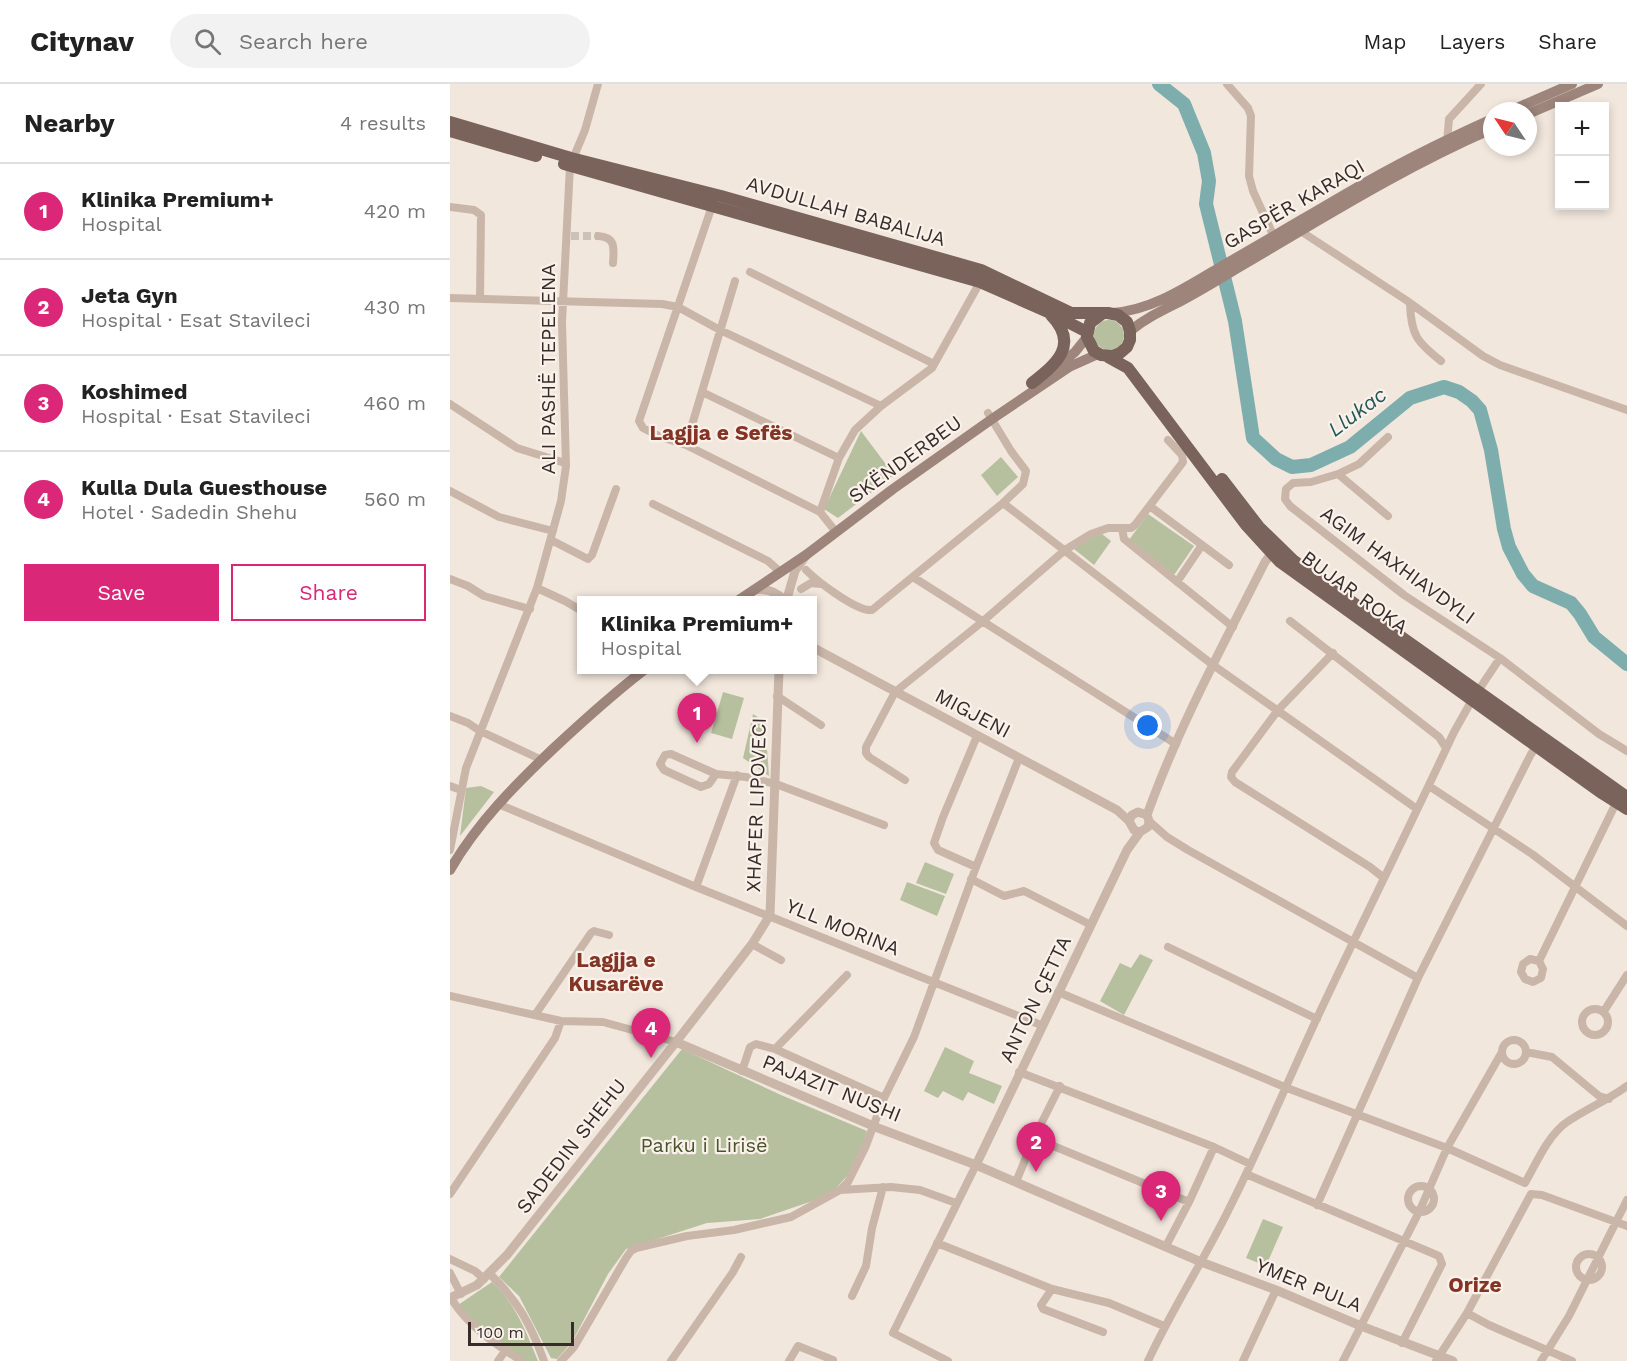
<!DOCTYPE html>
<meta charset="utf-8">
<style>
body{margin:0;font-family:"Work Sans",sans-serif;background:#f2f2f2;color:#222}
.controls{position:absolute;right:18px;top:18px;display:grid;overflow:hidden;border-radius:0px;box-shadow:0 3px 9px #0003}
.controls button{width:54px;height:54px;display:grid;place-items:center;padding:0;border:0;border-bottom:2px solid #e0e0e0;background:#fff;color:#222;font:30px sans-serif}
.compass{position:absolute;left:1033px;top:18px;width:54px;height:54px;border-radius:50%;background:#fff;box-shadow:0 3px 9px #0003;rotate:305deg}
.scale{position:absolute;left:18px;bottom:15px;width:106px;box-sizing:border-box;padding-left:6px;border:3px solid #372c29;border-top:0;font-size:16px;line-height:21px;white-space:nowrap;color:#372c29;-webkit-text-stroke:4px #f9f1ea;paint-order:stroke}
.you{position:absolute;left:698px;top:642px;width:21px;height:21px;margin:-15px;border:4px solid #fff;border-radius:50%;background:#1a73e8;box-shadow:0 0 0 9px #1a73e833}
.badge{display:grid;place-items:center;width:39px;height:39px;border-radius:50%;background:#db2777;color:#fff;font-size:20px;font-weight:700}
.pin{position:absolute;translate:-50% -50px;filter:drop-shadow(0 2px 3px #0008)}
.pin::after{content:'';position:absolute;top:32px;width:21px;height:18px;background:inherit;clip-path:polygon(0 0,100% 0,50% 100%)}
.popup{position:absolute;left:127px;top:512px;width:240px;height:78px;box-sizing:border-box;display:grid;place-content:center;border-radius:0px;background:#fff;filter:drop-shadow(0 2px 4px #0005);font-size:20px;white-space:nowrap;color:#767676}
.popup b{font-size:22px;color:#222}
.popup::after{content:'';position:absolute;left:50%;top:100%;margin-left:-12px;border:12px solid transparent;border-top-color:#fff}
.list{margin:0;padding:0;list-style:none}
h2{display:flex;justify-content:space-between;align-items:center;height:78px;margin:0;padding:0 24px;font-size:26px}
h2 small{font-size:20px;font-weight:400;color:#767676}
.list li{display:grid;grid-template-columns:39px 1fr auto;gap:18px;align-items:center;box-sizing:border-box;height:96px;padding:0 24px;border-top:2px solid #e0e0e0}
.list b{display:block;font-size:22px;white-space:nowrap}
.list p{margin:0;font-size:20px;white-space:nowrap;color:#767676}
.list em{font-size:20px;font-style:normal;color:#767676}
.actions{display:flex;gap:12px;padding:18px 24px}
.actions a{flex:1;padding:14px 0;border:2px solid #db2777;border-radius:0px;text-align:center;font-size:21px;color:#db2777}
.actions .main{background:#db2777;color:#fff}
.icon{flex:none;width:33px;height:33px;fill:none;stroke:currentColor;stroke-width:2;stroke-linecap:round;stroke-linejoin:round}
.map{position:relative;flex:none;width:1177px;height:1277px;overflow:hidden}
header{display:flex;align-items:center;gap:36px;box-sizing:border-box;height:84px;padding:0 30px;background:#fff;border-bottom:2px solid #e0e0e0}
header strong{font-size:28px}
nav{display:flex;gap:33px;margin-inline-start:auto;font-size:21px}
.search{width:420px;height:54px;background:#f2f2f2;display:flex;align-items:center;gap:15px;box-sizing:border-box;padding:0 21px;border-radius:33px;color:#767676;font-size:22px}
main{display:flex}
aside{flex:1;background:#fff}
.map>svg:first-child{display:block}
</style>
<header>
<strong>Citynav</strong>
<div class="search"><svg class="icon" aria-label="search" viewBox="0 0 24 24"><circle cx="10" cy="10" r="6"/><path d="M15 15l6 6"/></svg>Search here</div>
<nav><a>Map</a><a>Layers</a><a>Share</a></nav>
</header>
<main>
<aside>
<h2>Nearby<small>4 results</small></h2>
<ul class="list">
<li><span class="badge">1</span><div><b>Klinika Premium+</b><p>Hospital</p></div><em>420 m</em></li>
<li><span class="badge">2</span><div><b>Jeta Gyn</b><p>Hospital · Esat Stavileci</p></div><em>430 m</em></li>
<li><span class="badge">3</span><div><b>Koshimed</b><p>Hospital · Esat Stavileci</p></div><em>460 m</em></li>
<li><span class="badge">4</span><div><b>Kulla Dula Guesthouse</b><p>Hotel · Sadedin Shehu</p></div><em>560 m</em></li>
</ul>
<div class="actions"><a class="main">Save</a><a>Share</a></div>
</aside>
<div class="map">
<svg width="1177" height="1277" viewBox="0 0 1177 1277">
<rect width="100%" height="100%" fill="#f2e7dd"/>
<path fill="#b7c09e" d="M644 251a15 15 0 1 1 30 0a15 15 0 1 1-30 0Z
M 411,347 L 444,391 L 388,434 L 374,425 Z
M 551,373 L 568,393 L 547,412 L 531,391 Z
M 698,430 L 744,462 L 724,491 L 679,456 Z
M 652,450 L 661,457 L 644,481 L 624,465 L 637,455 Z
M 273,608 L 294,614 L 282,655 L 261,649 Z
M 303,630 L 315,638 L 319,692 L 293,674 Z
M 31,702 L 44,708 L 10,752 L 16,704 Z
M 475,778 L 504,790 L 496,810 L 466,799 Z
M 457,798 L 495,812 L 487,832 L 450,816 Z
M 690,870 L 703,876 L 674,931 L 650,917 L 670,879 L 681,884 Z
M 495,963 L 524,977 L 519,989 L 552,1002 L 544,1020 L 518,1008 L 513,1017 L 493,1007 L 488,1014 L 474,1007 Z
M 232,965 L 331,1011 L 417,1047 L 406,1082 L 380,1111 L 310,1135 L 257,1139 L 176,1165 L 158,1190 L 122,1258 L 107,1275 L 101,1274 L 69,1212 L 49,1193 Z
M 813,1135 L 833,1143 L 816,1182 L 796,1174 Z
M 42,1198 C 66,1220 76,1248 88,1277 L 75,1277 L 26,1243 L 5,1223 Z"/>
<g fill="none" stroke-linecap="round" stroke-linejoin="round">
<path stroke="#7daead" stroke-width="14" d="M 709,0 L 734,20 L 754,69 L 759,97 L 756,120 L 785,237 L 803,354 L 826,375 L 842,383 L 861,381 L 900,363 L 960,314 L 994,303 L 1009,308 L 1022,317 L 1030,326 L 1041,366 L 1054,445 L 1059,463 L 1073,490 L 1083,502 L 1121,519 L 1130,530 L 1144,553 L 1177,580"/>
<path stroke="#cdc2b9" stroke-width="8" stroke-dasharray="8 4" stroke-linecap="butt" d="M 121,152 L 148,152"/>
<path stroke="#cab6a9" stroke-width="8" d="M 777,0 L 798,24 L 801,32 L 799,92 L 803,107 L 824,153
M 997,58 L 999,35 L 1031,0
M 262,122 L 189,337 L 193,344 L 211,353 L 236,361 L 370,428 L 386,448
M 0,123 L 24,126 L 31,131 L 30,215
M 849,146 L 956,216 L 1033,272 L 1050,281 L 1177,326
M 148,152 C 166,153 164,164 163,179
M 300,188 L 484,280
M 0,214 L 212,220 L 228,223 L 270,246 L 431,322
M 960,220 C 961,251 967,258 991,277
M 252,308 L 389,374
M 0,320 L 67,364 L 115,379
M 938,353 L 909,380 L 888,390 L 861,398 L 843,399 L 836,405 L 835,415 L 840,422 L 954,511 L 1050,574 L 1149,650 L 1177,667
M 236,361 L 285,197
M 888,390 L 938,432
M 0,407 L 49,433 L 103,447
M 553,419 L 763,581 L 967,725
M 203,420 L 318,477 L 328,486
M 701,423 L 779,481
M 370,428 L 389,374 L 405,346 L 431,322 L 482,284 L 530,198
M 672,444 L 674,455 L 783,543
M 101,456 L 138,475 L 142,471 L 166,405
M 356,486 C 367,497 407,528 422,526 L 553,419 L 573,400 L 576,387 L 561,367 L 538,329
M 463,493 L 726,660
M 0,495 L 18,502 L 34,512 L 80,525
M 727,498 L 752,461
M 87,504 L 115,517 L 132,527
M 351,505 L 361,499 L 371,500
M 840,537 L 989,653 L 996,664
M 883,569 L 828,626 L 782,688 L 781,693 L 785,698 L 920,783 L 934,794
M 327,612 L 371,641
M 0,632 L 18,639 L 30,647 L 92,676
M 266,690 L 259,700 L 251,703 L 214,686 L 210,680 L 215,671 L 221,670 L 266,690 L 296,693 L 326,700 L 434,741
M 455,696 L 419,673 L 416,669 L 416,663 L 445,608 L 532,538 L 615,466 L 641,450 L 658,444 L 681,444 L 685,441 L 733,378 L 732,371 L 718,356
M 0,702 L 11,706
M 979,702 L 1082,770 L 1177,842
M 48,720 L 246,803 L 591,941
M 699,737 L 717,753 L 738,766 L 968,894
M 0,766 L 16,684 L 87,504 L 111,417 L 116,382 L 112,238 L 120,82 L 135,46 L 148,0
M 526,783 L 488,766 L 484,759 L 493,733 L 527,652
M 521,795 L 554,812 L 574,807 L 641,841
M 246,803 L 287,691
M 302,860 L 331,876
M 718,863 L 867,935
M 1089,877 L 1093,885 L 1091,894 L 1083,898 L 1075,895 L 1071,888 L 1073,880 L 1080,875 L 1089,877 L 1166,719
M 608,908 L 837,1004 L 997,1064 L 1075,1099 C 1086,1080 1098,1051 1117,1038 C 1136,1025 1158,1016 1177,1002
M 0,912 L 111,937 L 153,938 L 226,958
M1132 938a13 13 0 1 1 26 0a13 13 0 1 1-26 0Z
M 1154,927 L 1177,891
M 85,931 L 141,849 L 144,847 L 159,851
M1052 968a12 12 0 1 1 24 0a12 12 0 1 1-24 0Z
M 325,965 L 397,891
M 1076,968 L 1102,973 L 1149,1012 L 1159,1015
M 292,987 L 300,963 L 306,960 L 325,965 L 434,1014
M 569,988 L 764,1063 L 800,1080
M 610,1002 L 584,1054 L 739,1118
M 796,1090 L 989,1172 L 992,1180 L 952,1259
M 566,1098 L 584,1054
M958 1115a13 13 0 1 1 26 0a13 13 0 1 1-26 0Z
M 390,1106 L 398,1098 L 415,1064 L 434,1014 L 464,953 L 526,783 L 569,674
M 0,1110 L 105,954 L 111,937
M 867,1121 L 968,894 L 1081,670 L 1087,662
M 487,1159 L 602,1205 L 659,1219 L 714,1242
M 716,1162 L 739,1118 L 764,1063
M1126 1183a13 13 0 1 1 26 0a13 13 0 1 1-26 0Z
M 0,1175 L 25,1187 L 34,1195
M 0,1189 L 11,1210
M 40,1190 C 68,1217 81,1241 94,1277
M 602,1205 L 591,1221 L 593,1225 L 653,1248
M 402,1212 L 416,1182 L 422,1144 L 433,1103
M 1,1214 C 17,1241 46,1261 72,1277
M 1017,1229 L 1039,1241 L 1122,1277
M 48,1277 L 55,1267
M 111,1277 L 124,1263 L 176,1174 L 181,1167 L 186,1164 L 237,1152 L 284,1146 L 341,1133 L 390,1106 L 441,1103 L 470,1106 L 506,1119
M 221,1277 L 283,1188 L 291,1173
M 339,1277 L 348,1262 L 383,1276
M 498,1277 L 443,1249 L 526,1081
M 698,1277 C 722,1225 754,1176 779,1125 C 814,1056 843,984 876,915 C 918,826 962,738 1004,648 L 1022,616 L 1050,574
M 793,1277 L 826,1206
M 893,1277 L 969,1128 L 997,1064 L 1052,968
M 986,1277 L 1017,1229 L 1081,1110 L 1092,1111 L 1177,1142
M 1091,1277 L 1119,1232 L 1177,1116"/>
<path stroke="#cab6a9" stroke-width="9" d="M 303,506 C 315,504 326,507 334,516
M 338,511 L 345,487 L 355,473
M 362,563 L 667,726 L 679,737
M 697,731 C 728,644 773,561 815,478 L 824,466
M 226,958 L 428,1044 L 526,1081 L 751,1178 L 826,1206 L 911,1242 L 1003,1277
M 526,1081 L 677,766 L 690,748 L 698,743 L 699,737 L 697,731 L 688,728 L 682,731 L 679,737 L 684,746 L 690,748
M 0,1214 L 27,1201 L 57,1171 L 226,958 L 302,860 L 320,831 L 329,586"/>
<path stroke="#9d857b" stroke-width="10" d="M 1060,27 L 1122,0
M 1078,30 L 1148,0
M 663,229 C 703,226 738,202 772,182 C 814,158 856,133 899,108 C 945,81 993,57 1042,35
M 680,247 C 696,234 713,226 731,217 C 750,207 768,196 786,185 C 870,136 952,84 1042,45
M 603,286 L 625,268 L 637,253
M 289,516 L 356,471 L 443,405 L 542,335 L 619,283 L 648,270
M 0,786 C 27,739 65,701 104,664 C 133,637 163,610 194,586"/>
<path stroke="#79635b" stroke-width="12" d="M 0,38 L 121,74 L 271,112 L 531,186 L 621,229 L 658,229 L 668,231 L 677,238 L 680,247 L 680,256 L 677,263 L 670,269 L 662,272 L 651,271 L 644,267 L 637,253 L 640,239 L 653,229
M 0,47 L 86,72
M 114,80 L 530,198 L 598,228 L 637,248
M 658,273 L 678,284 L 796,441 L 830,478 L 1150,708 L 1177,725
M 582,299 C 606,280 630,261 601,231
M 772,395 L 809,443 L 844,477 L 1177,713"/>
</g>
<g text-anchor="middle" stroke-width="4.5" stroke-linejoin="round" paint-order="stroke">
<g font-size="20" fill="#372c29" stroke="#f9f1ea">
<text transform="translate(844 120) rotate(-30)" y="7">GASPËR KARAQI</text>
<text transform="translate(396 127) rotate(16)" y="7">AVDULLAH BABALIJA</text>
<text transform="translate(98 285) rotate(-90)" y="7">ALI PASHË TEPELENA</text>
<text transform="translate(455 375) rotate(-36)" y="7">SKËNDERBEU</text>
<text transform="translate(948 481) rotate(36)" y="7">AGIM HAXHIAVDYLI</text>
<text transform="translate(905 508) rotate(36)" y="7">BUJAR ROKA</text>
<text transform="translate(523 629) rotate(28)" y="7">MIGJENI</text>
<text transform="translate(306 721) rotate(-88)" y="7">XHAFER LIPOVECI</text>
<text transform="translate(393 843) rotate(22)" y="7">YLL MORINA</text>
<text transform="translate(585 915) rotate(-64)" y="7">ANTON ÇETTA</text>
<text transform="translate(382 1004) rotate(22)" y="7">PAJAZIT NUSHI</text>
<text transform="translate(121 1062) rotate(-52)" y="7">SADEDIN SHEHU</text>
<text transform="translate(859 1201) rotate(22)" y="7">YMER PULA</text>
</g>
<g font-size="20" fill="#49552d" stroke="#f9f1ea">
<text x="254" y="1068">Parku i Lirisë</text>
</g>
<g font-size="21" font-style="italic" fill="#205857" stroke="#f9f1ea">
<text transform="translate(907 328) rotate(-37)" y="7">Llukac</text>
</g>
<g font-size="21" font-weight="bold" fill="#843424" stroke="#f9f1ea">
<text x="271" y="356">Lagjja e Sefës</text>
<text x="166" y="883">Lagjja e<tspan x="166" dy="24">Kusarëve</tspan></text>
<text x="1025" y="1208">Orize</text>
</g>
</g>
</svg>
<div class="controls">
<button>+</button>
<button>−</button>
</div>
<svg class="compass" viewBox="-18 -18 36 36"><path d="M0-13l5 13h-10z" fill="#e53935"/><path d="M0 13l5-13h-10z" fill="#767676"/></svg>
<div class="scale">100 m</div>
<div class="you"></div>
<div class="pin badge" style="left:247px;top:659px">1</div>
<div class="popup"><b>Klinika Premium+</b>Hospital</div>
<div class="pin badge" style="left:586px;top:1088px">2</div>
<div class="pin badge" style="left:711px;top:1137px">3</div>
<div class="pin badge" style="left:201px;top:974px">4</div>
</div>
</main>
